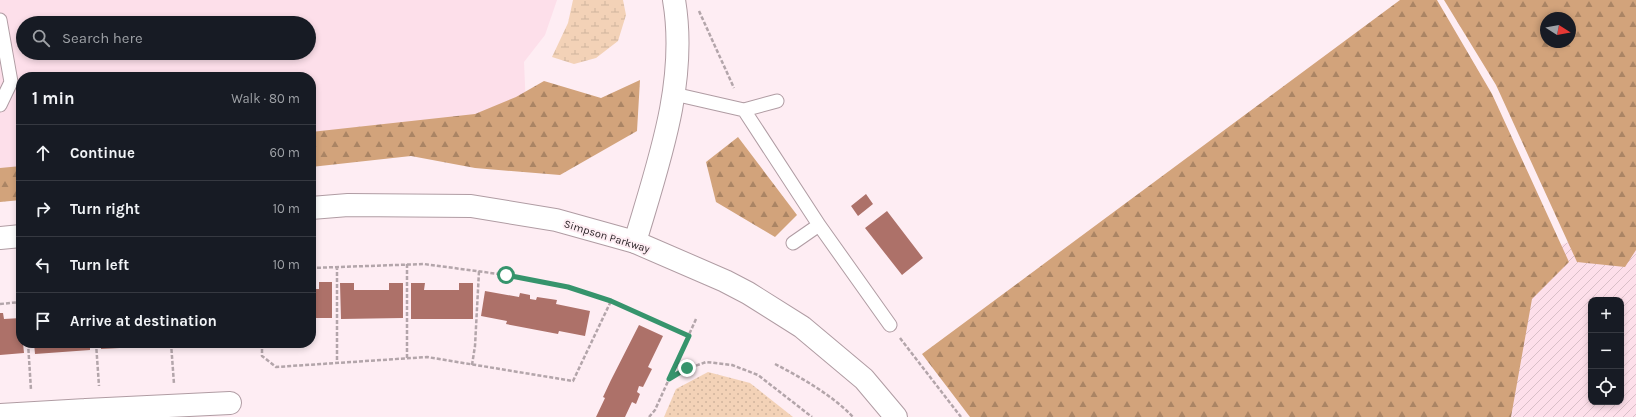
<!DOCTYPE html>
<meta charset="utf-8">
<style>
body{margin:0;font-family:Karla,sans-serif;background:#20242c;color:#f1f3f6}
.controls{position:absolute;right:12px;bottom:12px;display:grid;overflow:hidden;border-radius:8px;box-shadow:0 2px 6px #0003}
.controls button{width:36px;height:36px;display:grid;place-items:center;padding:0;border:0;border-bottom:1px solid #363941;background:#171b24;color:#f1f3f6;font:20px sans-serif}
.compass{position:absolute;left:1540px;top:12px;width:36px;height:36px;border-radius:50%;background:#171b24;box-shadow:0 2px 6px #0003;rotate:101deg}
.stop{position:absolute;width:12px;height:12px;margin:-9px;border:3px solid #36946c;border-radius:50%;background:#fff}
.stop.end{background:#36946c;border-color:#fff;box-shadow:0 1px 4px #0008}
.list{margin:0;padding:0;list-style:none}
h2{display:flex;justify-content:space-between;align-items:center;height:52px;margin:0;padding:0 16px;font-size:17px}
h2 small{font-size:13px;font-weight:400;color:#9ea1a6}
.list li{display:grid;grid-template-columns:26px 1fr auto;gap:12px;align-items:center;box-sizing:border-box;height:56px;padding:0 16px;border-top:1px solid #363941}
.list b{display:block;font-size:15px;white-space:nowrap}
.list em{font-size:13px;font-style:normal;color:#9ea1a6}
.icon{flex:none;width:22px;height:22px;fill:none;stroke:currentColor;stroke-width:2;stroke-linecap:round;stroke-linejoin:round}
.map{position:relative;flex:none;width:1636px;height:417px;overflow:hidden}
.search{position:absolute;background:#171b24;box-shadow:0 2px 6px #0003;left:16px;top:16px;width:300px;height:44px;display:flex;align-items:center;gap:10px;box-sizing:border-box;padding:0 14px;border-radius:22px;color:#9ea1a6;font-size:15px}
.panel{position:absolute;background:#171b24;box-shadow:0 2px 6px #0003;left:16px;top:72px;width:300px;height:276px;border-radius:16px}
.map>svg:first-child{display:block}
</style>
<div class="map">
<svg width="1636" height="417" viewBox="0 0 1636 417">
<defs>
<pattern id="industrial-furrows" width="10" height="10" patternUnits="userSpaceOnUse"><rect width="10" height="10" fill="#fddfea"/><path d="M-1 1l2-2M0 10L10 0M9 11l2-2" fill="none" stroke="#d9bfc8"/></pattern>
<pattern id="grass-dots" width="8" height="8" patternUnits="userSpaceOnUse"><rect width="8" height="8" fill="#f3d2b7"/><path d="M2 2h.1M6 6h.1" fill="none" stroke="#d0b49d" stroke-width="1.8" stroke-linecap="round"/></pattern>
<pattern id="forest-firs" width="22" height="20" patternUnits="userSpaceOnUse"><rect width="22" height="20" fill="#d2a37b"/><path d="M5 1l3.5 6h-7zM16 11l3.5 6h-7z" fill="#aa8464"/></pattern>
<pattern id="wetland-marsh" width="20" height="14" patternUnits="userSpaceOnUse"><rect width="20" height="14" fill="#f3d2b7"/><path d="M1 5h8M5 5V1M11 12h8M15 12V8" fill="none" stroke="#d0b49d"/></pattern>
</defs>
<rect width="100%" height="100%" fill="#feedf3"/>
<path fill="#fddfea" fill-rule="evenodd" d="M 0,0 L 557,0 L 545,35 L 524,62 L 527,132 L 311,153 L 311,77 L 21,77 L 21,183 L 0,185 ZM 23,23 L 309,23 L 309,53 L 23,53 Z"/>
<path fill="url(#industrial-furrows)" fill-rule="evenodd" d="M 1636,217 L 1636,417 L 1421,417 L 1550,249 ZM 1591,300 L 1621,300 L 1621,402 L 1591,402 Z"/>
<path fill="url(#grass-dots)" d="M 708,372 L 750,383 L 793,417 L 664,417 L 676,389 Z"/>
<path fill="url(#forest-firs)" fill-rule="evenodd" d="M 1400,0 L 1437,0 L 1492,94 L 1569,262 L 1532,299 L 1511,417 L 970,417 L 922,354 Z
M 1444,0 L 1636,0 L 1636,250 L 1625,267 L 1577,262 L 1496,85 ZM 1546,18 L 1570,18 L 1570,42 L 1546,42 Z
M 640,80 L 637,131 L 560,175 L 475,168 L 411,156 L 311,167 L 311,132 L 475,114 L 516,97 L 544,81 L 601,98 Z
M 738,137 L 797,215 L 775,237 L 716,202 L 706,162 Z
M 21,166 L 21,200 L 0,202 L 0,168 Z"/>
<path fill="url(#wetland-marsh)" d="M 573,0 L 623,0 L 626,15 L 618,41 L 596,58 L 574,64 L 552,57 L 568,23 Z"/>
<path fill="#ad7169" d="M 866,194 L 873,204 L 858,216 L 851,206 Z
M 887,211 L 923,258 L 902,275 L 865,228 Z
M 319,282 L 332,282 L 332,318 L 311,318 L 311,289 L 319,289 Z
M 340,283 L 354,283 L 354,290 L 389,290 L 389,283 L 403,283 L 403,318 L 341,319 Z
M 411,283 L 425,283 L 424,290 L 459,290 L 459,283 L 473,283 L 473,319 L 411,319 Z
M 485,291 L 519,297 L 520,293 L 530,295 L 530,299 L 536,300 L 537,297 L 557,300 L 556,304 L 590,311 L 585,336 L 559,331 L 558,334 L 506,324 L 507,321 L 481,316 Z
M 0,313 L 3,313 L 4,319 L 21,318 L 21,343 L 23,343 L 24,353 L 0,355 Z
M 639,325 L 663,336 L 648,367 L 652,369 L 643,387 L 639,386 L 637,392 L 640,394 L 636,404 L 632,402 L 625,417 L 596,417 L 605,398 L 603,397 L 611,380 Z
M 34,343 L 90,343 L 90,350 L 35,354 Z
M 101,343 L 157,343 L 157,346 L 101,349 Z"/>
<g fill="none" stroke-linecap="round" stroke-linejoin="round">
<g stroke="#b09ca3" stroke-width="15">
<path id="service" d="M 0,20 L 11,82 L 0,105
M 674,94 L 744,110 L 819,225 L 890,325
M 744,110 L 777,101
M 793,243 L 819,225"/>
</g>
<g stroke="#b09ca3" stroke-width="24">
<path id="minor" d="M 0,415 L 86,410
M 87,417 L 86,410 L 230,403"/>
</g>
<g stroke="#b09ca3" stroke-width="24">
<path id="tertiary" d="M 311,208 L 348,205 L 471,206 L 556,220 L 635,242
M 0,238 L 21,236"/>
</g>
<g stroke="#b09ca3" stroke-width="24">
<path id="secondary" d="M 674,0 C 688,82 658,164 635,242 L 725,281 L 748,293 L 802,327 L 864,379 L 896,417"/>
</g>
<path stroke="#b3a5aa" stroke-width="2.5" stroke-dasharray="4 2" stroke-linecap="butt" d="M 699,11 L 734,88
M 407,264 L 407,358
M 337,266 L 337,363
M 311,268 L 424,264 L 506,275 L 567,287 L 611,301 L 689,336
M 0,304 L 21,302
M 696,319 L 669,379 L 687,369 L 706,362 L 732,365 L 758,375 L 812,417
M 900,338 L 961,417
M 28,343 L 31,390
M 96,343 L 99,386
M 171,343 L 174,384
M 262,343 L 262,356 L 276,367 L 427,357 L 573,381 L 611,301
M 775,364 C 802,378 832,395 853,417
M 472,365 L 475,346 L 479,271
M 649,417 L 655,410 L 669,379"/>
<use href="#service" stroke="#fff" stroke-width="13"/>
<use href="#minor" stroke="#fff" stroke-width="22"/>
<use href="#tertiary" stroke="#fff" stroke-width="22"/>
<use href="#secondary" stroke="#fff" stroke-width="22"/>
</g>
<g fill="none" stroke-linecap="round" stroke-linejoin="round">
<path stroke="#36946c" stroke-width="5" d="M 506,275 L 568,287 L 611,301 L 689,336 L 669,379 L 687,368"/>
</g>
<g text-anchor="middle" stroke-width="4" stroke-linejoin="round" paint-order="stroke">
<g font-size="11" fill="#261f22" stroke="#feedf3">
<text transform="translate(607 236) rotate(17)" y="4">Simpson Parkway</text>
</g>
</g>
</svg>
<div class="controls">
<button>+</button>
<button>−</button>
<button><svg class="icon" aria-label="locate" viewBox="0 0 24 24"><circle cx="12" cy="12" r="6"/><path d="M12 2v4M12 18v4M2 12h4M18 12h4"/></svg></button>
</div>
<svg class="compass" viewBox="-18 -18 36 36"><path d="M0-13l5 13h-10z" fill="#e53935"/><path d="M0 13l5-13h-10z" fill="#9ea1a6"/></svg>
<div class="stop" style="left:506px;top:275px"></div>
<div class="stop end" style="left:687px;top:368px"></div>
<div class="search"><svg class="icon" aria-label="search" viewBox="0 0 24 24"><circle cx="10" cy="10" r="6"/><path d="M15 15l6 6"/></svg>Search here</div>
<section class="panel">
<h2>1 min<small>Walk · 80 m</small></h2>
<ul class="list">
<li><svg class="icon" aria-label="ahead" viewBox="0 0 24 24"><path d="M12 20V5M6 11l6-6 6 6"/></svg><div><b>Continue</b></div><em>60 m</em></li>
<li><svg class="icon" aria-label="right" viewBox="0 0 24 24"><path d="M7 20v-9h11M14 6l5 5-5 5"/></svg><div><b>Turn right</b></div><em>10 m</em></li>
<li><svg class="icon" aria-label="left" viewBox="0 0 24 24"><path d="M17 20v-9H6M10 6l-5 5 5 5"/></svg><div><b>Turn left</b></div><em>10 m</em></li>
<li><svg class="icon" aria-label="arrive" viewBox="0 0 24 24"><path d="M6 21V4h12l-3 4 3 4H6"/></svg><div><b>Arrive at destination</b></div></li>
</ul>
</section>
</div>
